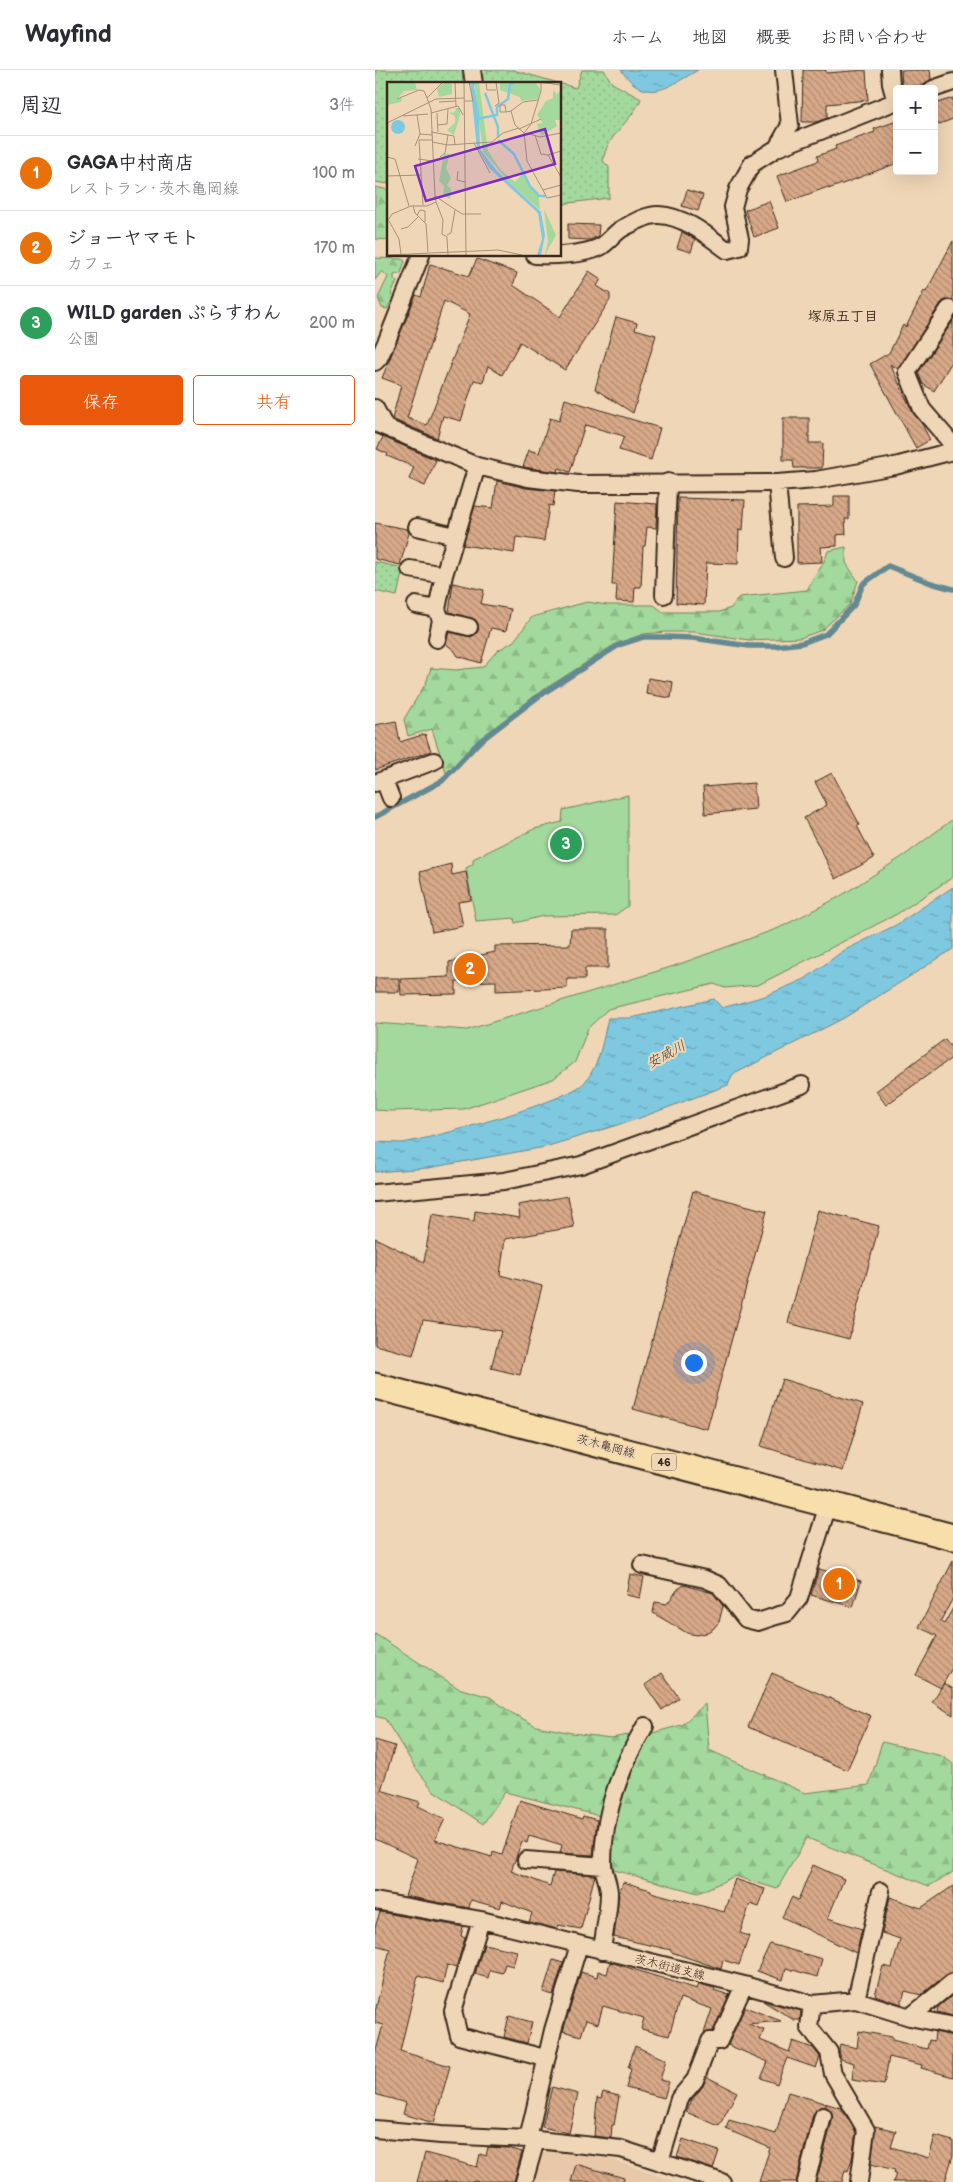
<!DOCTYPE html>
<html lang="ja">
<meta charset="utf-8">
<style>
body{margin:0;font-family:"Balsamiq Sans","Klee One",sans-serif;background:#f7f7f7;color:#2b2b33}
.controls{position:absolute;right:15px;top:15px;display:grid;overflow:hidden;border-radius:5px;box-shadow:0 5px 20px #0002}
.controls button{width:45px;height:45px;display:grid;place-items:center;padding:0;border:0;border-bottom:1px solid #e1e1e2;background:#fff;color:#2b2b33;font:25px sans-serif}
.you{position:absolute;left:318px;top:1292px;width:18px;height:18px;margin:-12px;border:4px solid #fff;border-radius:50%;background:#1a73e8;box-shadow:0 0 0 8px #1a73e833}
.badge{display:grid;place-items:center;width:32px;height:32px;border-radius:50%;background:#ea580c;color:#fff;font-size:16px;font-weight:700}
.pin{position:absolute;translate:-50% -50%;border:2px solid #fff;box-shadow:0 1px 5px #0006}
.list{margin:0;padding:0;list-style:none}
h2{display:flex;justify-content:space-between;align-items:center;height:65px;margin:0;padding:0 20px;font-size:21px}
h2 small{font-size:16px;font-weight:400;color:#7c7c81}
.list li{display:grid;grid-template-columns:32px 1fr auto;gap:15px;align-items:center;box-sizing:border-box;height:75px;padding:0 20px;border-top:1px solid #e1e1e2}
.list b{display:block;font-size:19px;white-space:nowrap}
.list p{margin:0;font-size:16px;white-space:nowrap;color:#7c7c81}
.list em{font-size:16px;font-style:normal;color:#7c7c81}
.actions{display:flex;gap:10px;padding:15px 20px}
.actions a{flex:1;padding:11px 0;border:1px solid #ea580c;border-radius:5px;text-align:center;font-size:18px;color:#ea580c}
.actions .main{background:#ea580c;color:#fff}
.map{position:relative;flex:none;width:578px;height:2112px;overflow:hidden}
header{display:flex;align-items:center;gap:30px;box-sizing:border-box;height:70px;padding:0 25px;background:#fff;border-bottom:1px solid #e1e1e2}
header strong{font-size:24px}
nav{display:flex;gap:28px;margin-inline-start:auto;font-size:18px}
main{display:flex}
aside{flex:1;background:#fff}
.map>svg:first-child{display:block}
</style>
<header>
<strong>Wayfind</strong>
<nav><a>ホーム</a><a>地図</a><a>概要</a><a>お問い合わせ</a></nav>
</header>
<main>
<aside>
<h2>周辺<small>3件</small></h2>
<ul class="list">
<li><span class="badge" style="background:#e8710a">1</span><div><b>GAGA中村商店</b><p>レストラン · 茨木亀岡線</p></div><em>100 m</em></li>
<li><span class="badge" style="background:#e8710a">2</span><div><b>ジョーヤマモト</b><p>カフェ</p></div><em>170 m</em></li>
<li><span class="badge" style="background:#2e9e5b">3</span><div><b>WILD garden ぷらすわん</b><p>公園</p></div><em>200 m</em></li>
</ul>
<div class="actions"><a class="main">保存</a><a>共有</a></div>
</aside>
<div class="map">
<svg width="578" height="2112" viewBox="0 0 578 2112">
<defs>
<pattern id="forest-firs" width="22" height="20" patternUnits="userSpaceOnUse" patternTransform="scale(1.25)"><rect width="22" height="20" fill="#a3d99c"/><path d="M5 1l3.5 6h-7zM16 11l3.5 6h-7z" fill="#8dba86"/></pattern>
<pattern id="garden-dots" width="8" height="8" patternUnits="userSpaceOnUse" patternTransform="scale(1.25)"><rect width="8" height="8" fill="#a3d99c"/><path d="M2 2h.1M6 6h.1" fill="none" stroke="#8dba86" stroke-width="1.8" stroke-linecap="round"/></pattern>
<pattern id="water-ripples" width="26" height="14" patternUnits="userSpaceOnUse" patternTransform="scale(1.25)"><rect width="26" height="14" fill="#7fc9e0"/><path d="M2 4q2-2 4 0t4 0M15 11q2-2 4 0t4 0" fill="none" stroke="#69a3b5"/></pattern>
<pattern id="building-back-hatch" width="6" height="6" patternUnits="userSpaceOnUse" patternTransform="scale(1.25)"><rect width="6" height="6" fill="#d8a989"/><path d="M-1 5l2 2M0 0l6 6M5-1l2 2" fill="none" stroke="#b08a6f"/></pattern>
</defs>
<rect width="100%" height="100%" fill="#efd6b6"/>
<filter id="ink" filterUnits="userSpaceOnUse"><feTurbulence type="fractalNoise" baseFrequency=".02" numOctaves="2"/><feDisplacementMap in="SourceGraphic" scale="10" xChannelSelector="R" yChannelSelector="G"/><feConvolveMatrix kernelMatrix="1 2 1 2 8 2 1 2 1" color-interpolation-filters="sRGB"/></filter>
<g filter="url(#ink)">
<path fill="#e8c8a8" d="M 174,2081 L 235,2089 L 300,2112 L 159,2112 L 168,2082 Z"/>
<path fill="#a3d99c" stroke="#6f825d" d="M 253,725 L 253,836 L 240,845 L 168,846 L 140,853 L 139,848 L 101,851 L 91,798 L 98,794 L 98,789 L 159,759 L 187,752 L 188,740 Z
M 578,749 L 578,807 L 522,844 L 383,915 L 350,918 L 339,914 L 233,939 L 213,958 L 200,992 L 178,1009 L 89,1039 L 17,1041 L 0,1040 L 0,953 L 92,960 L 299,896 L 404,858 L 464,827 L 530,785 Z"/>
<path fill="url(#forest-firs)" stroke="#6f825d" d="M 0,117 L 14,120 L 14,170 L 0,169 Z
M 0,188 L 27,189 L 30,191 L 26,203 L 19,205 L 19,209 L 22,212 L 16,224 L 18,228 L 12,239 L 7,238 L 3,228 L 13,207 L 7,201 L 0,210 Z
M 471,477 L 471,493 L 483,511 L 475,534 L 447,560 L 425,568 L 374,570 L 320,562 L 291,562 L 269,564 L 242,573 L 162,624 L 102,672 L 71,703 L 57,659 L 33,666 L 29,649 L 51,613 L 56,598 L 81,600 L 108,597 L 122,581 L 139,571 L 157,547 L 212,532 L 232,535 L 279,535 L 288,542 L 344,542 L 356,538 L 364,527 L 432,520 C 439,507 449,495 453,481 Z
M 0,1564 L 83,1618 L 115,1627 L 135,1642 L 161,1656 L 197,1663 L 236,1668 L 259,1664 L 229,1747 L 130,1722 L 108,1754 L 59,1721 L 40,1697 L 10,1649 L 0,1646 Z
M 330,1634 L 334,1680 L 430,1723 L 494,1715 L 507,1672 L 567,1686 L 578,1694 L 578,1802 L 554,1816 L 432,1768 L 402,1819 L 360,1806 L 323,1823 L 239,1800 C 225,1755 254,1706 270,1665 L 307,1655 Z"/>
<path fill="url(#garden-dots)" stroke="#6f825d" d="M 0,0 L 87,0 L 88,14 L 14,14 L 14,114 L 0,112 Z
M 102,0 L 138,0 L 201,18 L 207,0 L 229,0 L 237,13 L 266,29 C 255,54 232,64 228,91 L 234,97 L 234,128 L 193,133 L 185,136 L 185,14 L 105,14 Z
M 0,492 L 28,498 L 22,526 L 0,521 Z"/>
<path fill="url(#water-ripples)" stroke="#648992" d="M 246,0 L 323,0 C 293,17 272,36 246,0 Z
M 578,817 L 578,879 L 469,948 L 357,1005 L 353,1015 L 262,1049 L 170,1077 L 53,1098 L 0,1102 L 0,1072 C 9,1072 18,1073 27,1073 C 55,1069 195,1031 210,1012 C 225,994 228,970 233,948 L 256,948 L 339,929 L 347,938 L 390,926 L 430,909 L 468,881 L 521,855 Z"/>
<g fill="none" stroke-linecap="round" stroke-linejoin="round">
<path stroke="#648992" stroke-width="5.5" d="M 0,747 L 67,711 L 104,672 L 164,626 L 244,575 L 269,567 L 291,567 L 318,568 L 374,576 L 400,576 L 427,573 L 451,564 L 479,535 L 488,514 L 513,496 L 556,513 L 578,519"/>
</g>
<path fill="url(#building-back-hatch)" stroke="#3b2a1e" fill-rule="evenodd" d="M 428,0 L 451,0 L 451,3 L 491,0 L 493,30 L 452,34 L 452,48 L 441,52 L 427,52 Z
M 526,0 L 555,0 L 556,9 L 549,15 L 527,17 Z
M 578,28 L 578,49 L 559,56 L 559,34 Z
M 522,51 L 522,93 L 470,113 L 453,119 L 453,117 L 412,132 L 402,106 L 443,91 L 442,86 L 461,79 L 460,76 L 500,62 L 499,59 Z
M 312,120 L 328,125 L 323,141 L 307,136 Z
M 394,131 L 404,158 L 379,167 L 370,140 Z
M 193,154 L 224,155 L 223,166 L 215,170 L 193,169 Z
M 307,162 L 320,169 L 316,182 L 302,178 Z
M 578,171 L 578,230 L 570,230 L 566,233 L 523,299 L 515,294 L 538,343 L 547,354 L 555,370 L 541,378 L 495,294 L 514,283 L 528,255 L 531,257 L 549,221 L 551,222 Z
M 102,189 L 142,203 L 138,215 L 185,247 L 214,201 L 226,209 L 222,216 L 235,224 L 235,230 L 190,300 L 145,272 L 127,305 L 113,296 L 108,312 L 99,310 L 86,351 L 68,346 L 62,368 L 17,349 L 26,315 L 7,308 L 41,225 L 46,227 L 55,194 L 94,206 ZM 69,231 L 95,244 L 52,355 L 32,348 Z
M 241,247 L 262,253 L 260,259 L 281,265 L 258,343 L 220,319 Z
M 578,251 L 578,290 L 559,321 L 548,314 L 543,303 Z
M 190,329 L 285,358 L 276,390 L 244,380 L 249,366 L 210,355 L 195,402 L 184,398 L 183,402 L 148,397 L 154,380 L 164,383 L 175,348 L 184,351 Z
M 408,348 L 434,348 L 434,373 L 448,373 L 447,398 L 419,398 L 418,390 L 408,390 Z
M 8,367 L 61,390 L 50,416 L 34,409 L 39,397 L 12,386 L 13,384 L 2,379 Z
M 122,411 L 151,418 L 180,421 L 178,436 L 174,435 L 169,471 L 141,467 L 139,483 L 88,475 L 100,436 L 118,438 Z
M 459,426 L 474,426 L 474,449 L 470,449 L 471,464 L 462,465 L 462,476 L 446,477 L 447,492 L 422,493 L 422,437 L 459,436 Z
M 303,428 L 370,430 L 368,460 L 364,459 L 363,494 L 331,493 L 329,535 L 301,533 Z
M 242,431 L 282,434 L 281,458 L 272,457 L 270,476 L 268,476 L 266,517 L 260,517 L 259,532 L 241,531 L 242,515 L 237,515 Z
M 0,453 L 32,459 L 34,463 L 25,495 L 0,489 Z
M 78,513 L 109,520 L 106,534 L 136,539 L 131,561 L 116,558 L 106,593 L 83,586 L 79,580 L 71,574 L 74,562 L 96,567 L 101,564 L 104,559 L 101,550 L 74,542 Z
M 273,608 L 298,612 L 296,628 L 271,624 Z
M 21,651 L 25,672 L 50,664 L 56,681 L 0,700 L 0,655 Z
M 457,703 L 485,755 L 482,756 L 499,788 L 461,809 L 429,748 L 452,735 L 440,712 Z
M 379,713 L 381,739 L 330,744 L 328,717 Z
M 76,794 L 77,805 L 91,802 L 96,830 L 83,832 L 88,856 L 57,862 L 45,802 Z
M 196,859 L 233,859 L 233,898 L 210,898 L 210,909 L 192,909 L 192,918 L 121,921 L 121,911 L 81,912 L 81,924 L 26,925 L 25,909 L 74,907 L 74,892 L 120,882 L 120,876 L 195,875 Z
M 0,908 L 24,908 L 24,922 L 0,922 Z
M 570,969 L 578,980 L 578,987 L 511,1035 L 501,1021 Z
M 318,1121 L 392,1141 L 332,1359 L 258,1339 Z
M 193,1126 L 199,1157 L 130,1169 L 125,1205 L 167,1216 L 145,1305 L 116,1298 L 126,1261 L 48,1250 L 38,1285 L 0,1275 L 0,1168 L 49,1192 L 57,1144 L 99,1151 L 100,1141 L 145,1148 L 143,1135 Z
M 443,1140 L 504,1156 L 474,1269 L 413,1253 Z
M 407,1309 L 488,1334 L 468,1401 L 386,1376 Z
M 578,1491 L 578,1528 L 565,1552 L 569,1554 L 578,1538 L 578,1596 L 566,1618 L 541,1605 L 562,1566 L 544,1557 Z
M 444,1499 L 486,1511 L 478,1537 L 436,1525 Z
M 255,1504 L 269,1507 L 265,1528 L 251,1525 Z
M 309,1515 L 338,1523 L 348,1536 L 344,1552 L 338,1559 L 330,1563 L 321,1565 L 312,1563 L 278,1543 L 280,1532 L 292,1534 L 303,1519 Z
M 287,1603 L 304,1628 L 287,1640 L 270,1615 Z
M 397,1603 L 496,1646 L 472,1700 L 373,1657 Z
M 569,1613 L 578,1619 L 578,1645 L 557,1632 Z
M 0,1670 L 20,1676 L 6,1720 L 45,1732 L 43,1736 L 70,1749 L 60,1770 L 117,1787 L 118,1782 L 127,1785 L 145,1730 L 207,1749 L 208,1746 L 222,1750 L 218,1785 L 185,1783 L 187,1775 L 154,1765 L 152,1773 L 147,1771 L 136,1801 L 175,1816 L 179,1802 L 220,1805 L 206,1859 L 183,1855 L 182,1859 L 154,1852 L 157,1843 L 127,1831 L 125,1838 L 96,1830 L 94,1838 L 30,1826 L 43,1789 L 0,1769 Z
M 438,1795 L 469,1809 L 453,1848 L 487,1859 L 481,1883 L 407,1847 L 417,1827 L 423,1830 Z
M 360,1809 L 390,1819 L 384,1837 L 375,1834 L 365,1863 L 374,1866 L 364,1895 L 348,1890 L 346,1899 L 296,1882 L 296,1880 L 239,1867 L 244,1824 L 248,1812 L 276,1820 L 276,1822 L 349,1842 Z
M 578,1816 L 578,1902 L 572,1904 L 546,1925 L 530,1921 L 526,1934 L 500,1925 L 508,1896 L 517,1898 L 525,1869 L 507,1863 L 515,1827 L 546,1838 Z
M 5,1842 L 88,1857 L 86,1866 L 90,1868 L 81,1898 L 72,1895 L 68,1913 L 43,1906 L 25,1981 L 75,1996 L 59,2053 L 28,2044 L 31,2033 L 0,2024 L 0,1984 L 8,1955 L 0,1953 L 0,1942 L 15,1879 L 0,1875 L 0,1857 Z
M 109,1874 L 142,1881 L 138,1896 L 130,1894 L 127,1903 L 115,1900 L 113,1908 L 100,1904 Z
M 395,1874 L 447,1889 L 442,1907 L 411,1898 L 408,1910 L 382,1901 Z
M 178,1890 L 188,1893 L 178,1925 L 168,1922 Z
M 235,1892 L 322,1919 L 324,1914 L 340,1918 L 339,1920 L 354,1925 L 338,1961 L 329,1963 L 337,1939 L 305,1928 L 294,1966 L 266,1959 L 269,1948 L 228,1936 L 223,1954 L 211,1950 L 206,1966 L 188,1961 L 206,1902 L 222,1907 L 223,1901 L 232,1904 Z
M 578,1925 L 578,1946 L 562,1942 L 563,1937 Z
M 388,1931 L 426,1941 L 425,1950 L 419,1950 Z
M 370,1937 L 406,1951 L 373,1954 L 389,1960 L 385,1970 L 414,1982 L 418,1971 L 438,1978 L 445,1987 L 441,1998 L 412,1988 L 402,2014 L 386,2008 L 393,1992 L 353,1975 Z
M 134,1946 L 157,1952 L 152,1973 L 129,1967 Z
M 484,1961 L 517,1967 L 517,1970 L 552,1979 L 554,1970 L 559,1971 L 560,1962 L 578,1966 L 578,2007 L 546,1998 L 547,1995 L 514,1987 L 509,2015 L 477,2010 L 479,1993 L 466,1989 L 464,1980 L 465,1974 L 482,1978 Z
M 260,1976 L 291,1990 L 285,2010 L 294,2012 L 289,2028 L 251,2018 L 256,1999 L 253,1998 Z
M 332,2007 L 362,2022 L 344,2056 L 311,2042 L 317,2030 L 328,2016 Z
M 177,2017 L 203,2024 L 194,2063 L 167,2057 Z
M 228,2022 L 244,2026 L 239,2055 L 237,2055 L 236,2068 L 219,2066 L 222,2028 L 226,2029 Z
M 413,2022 L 466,2038 L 481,2062 L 477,2089 L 473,2101 L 470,2100 L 467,2112 L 441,2112 L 458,2048 L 457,2043 L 451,2036 L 445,2037 L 438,2044 L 421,2112 L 384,2112 L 395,2078 L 351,2059 L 354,2050 L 401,2064 Z
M 500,2056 L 521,2061 L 516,2077 L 554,2088 L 560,2066 L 578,2071 L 578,2085 L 570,2112 L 518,2112 L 521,2104 L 519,2103 L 520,2100 L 496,2094 Z
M 308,2069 L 344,2081 L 338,2099 L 302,2087 Z
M 113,2077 L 134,2078 L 147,2082 L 139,2111 L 42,2112 L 50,2083 L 102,2097 L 105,2084 L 111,2086 Z
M 201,2094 L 249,2108 L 248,2112 L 196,2112 Z"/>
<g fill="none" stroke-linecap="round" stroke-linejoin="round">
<g stroke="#3b2a1e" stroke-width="20">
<path id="street" d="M 97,0 L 99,14
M 409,0 L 415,55 L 402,78 L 522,31
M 515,0 L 516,14 L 521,32
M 558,19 L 578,12
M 160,185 C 177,186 209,185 225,177 C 233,173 239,163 248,158 C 258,153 273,144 284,145 C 309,146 333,166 352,180 L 364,177 L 365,169 L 358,137 L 363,119 L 377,94 L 402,78
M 574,239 L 532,302 L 547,339 L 578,375
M 0,292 L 4,288 L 13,268 L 46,185
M 0,338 L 10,357
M 0,353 L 102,396 L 153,408 L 203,414 L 402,413 L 441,410 L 520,396 L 578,381
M 402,413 L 409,488
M 42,457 L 80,466
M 35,499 L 69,505
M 289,525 L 293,412
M 41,535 L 62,539 L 66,550 L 62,569
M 62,539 L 69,505 L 102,396
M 66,550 L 94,557
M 9,710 L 16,728
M 0,713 L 59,691
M 0,1123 L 129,1111 L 206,1095 L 427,1015
M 267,1495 L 330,1509 L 344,1515 L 371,1549 L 383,1552 L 401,1546 L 412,1543 L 424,1528 L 453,1435
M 151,1790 L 228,1796
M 0,1831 L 106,1850 L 369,1915 L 437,1934 L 481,1930 L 535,1947 L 578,1912
M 106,1850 L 78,1941 L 84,1966 L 166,1987
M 227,1881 C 229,1862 234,1842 234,1823 C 234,1813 228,1803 228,1794 C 228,1744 245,1698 270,1656
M 481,1930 L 506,1821
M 437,1934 L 434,1957 L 454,1982 L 458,2004 L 491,2060 L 484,2112
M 535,1947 L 578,1956
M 0,2059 L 66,2065 L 153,2069 L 246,2079 L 347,2112
M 153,2069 L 178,1960 L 204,1875
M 285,2092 L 304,2029 L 320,2010 L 335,1971 L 344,1971 L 369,1915
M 149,2112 L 161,2070
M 431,2112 L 448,2046"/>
</g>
<g stroke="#3b2a1e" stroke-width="29">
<path id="primary" d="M 0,1316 L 578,1467"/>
</g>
<use href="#street" stroke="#efd6b6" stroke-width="16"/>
<use href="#primary" stroke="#f8deab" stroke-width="25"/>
</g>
</g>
<g text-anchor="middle" stroke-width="4" stroke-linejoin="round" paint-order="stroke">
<rect fill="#efd6b6" stroke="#715e4c" stroke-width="1" x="276.5" y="1383.5" width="25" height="17" rx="4"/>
<g font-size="11" font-weight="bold" fill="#3b2a1e">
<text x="289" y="1396">46</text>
</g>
<g font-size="12" fill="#3b2a1e" stroke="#efd6b6">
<text transform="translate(231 1376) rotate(15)" y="4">茨木亀岡線</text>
<text transform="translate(295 1897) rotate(14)" y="4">茨木街道支線</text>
</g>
<g font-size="14" font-weight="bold" fill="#3b2a1e" stroke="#efd6b6">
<text x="468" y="251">塚原五丁目</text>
</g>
<g font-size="14" font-style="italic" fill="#45423b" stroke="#efd6b6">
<text transform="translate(291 984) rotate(-29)" y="5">安威川</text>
</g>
</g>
<g transform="translate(12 12)">
<rect width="174" height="174" fill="#efd6b6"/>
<path d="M 92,0 L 101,69 L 113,87 L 128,100 L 136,91 L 142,104 L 151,110 L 153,128 L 123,101 L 96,70 L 88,7 L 88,2 ZM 113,0 L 148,0 L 154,8 L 151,17 L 134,19 L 133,15 L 113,8 ZM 157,127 L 169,153 L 158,173 L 161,159 Z" fill="#a3d99c"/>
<path d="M 0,0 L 28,0 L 30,8 L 17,9 L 11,16 L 15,16 L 14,20 L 0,23 ZM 58,0 L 65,2 L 65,12 L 52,15 L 50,7 ZM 69,26 L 73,26 L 73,33 L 67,53 L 60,48 L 68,41 L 68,34 L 62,31 L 68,30 ZM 57,71 L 63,72 L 59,86 L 64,96 L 60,103 L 64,107 L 63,117 L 56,113 L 57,104 L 52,99 Z" fill="#a3d99c"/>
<path d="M 166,8 L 170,12 L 174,8 L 174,38 L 168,38 L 170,44 L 154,54 L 150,42 L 156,41 L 150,33 L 159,19 L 166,16 Z" fill="#a3d99c"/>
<path d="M 83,0 L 90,0 L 87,4 L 92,31 L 93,67 L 110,89 L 154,130 L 158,153 L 154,173 L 150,173 L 155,157 L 151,131 L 102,86 L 90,66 ZM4 45a7 7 0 1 1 14 0a7 7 0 1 1-14 0Z" fill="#7fc9e0"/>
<path fill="none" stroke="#7fc9e0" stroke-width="2.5" d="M 98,11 L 111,45 L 111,55M 90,37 L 110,33 L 110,25 L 121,17 L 123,2 L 128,0M 111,58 L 127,72 L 143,104 L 152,114 L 159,114"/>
<path fill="none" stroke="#a79179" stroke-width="1" d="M 56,0 L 40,16 L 44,27 L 48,114 L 75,132 L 94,132M 68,0 L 69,25M 77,0 L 79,173M 99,0 L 100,8 L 109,8M 151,0 L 174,3M 10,17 L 32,8 L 37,9 L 40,16M 151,18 L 136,20 L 124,29 L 128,43 L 137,51 L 144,42 L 154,9 L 154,0M 78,19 L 86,19 L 82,0M 52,20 L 68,19M 108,24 L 112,21 L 109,0M 119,30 L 113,30 L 113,23 L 118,23 L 119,30 L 124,29M 44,31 L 71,24 L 76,33M 50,31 L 51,50M 30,33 L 33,52M 16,34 L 41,32M 0,41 L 49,17 L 77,16M 50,43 L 60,42 L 61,27M 132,47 L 154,37M 44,50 L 67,54 L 68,63M 137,51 L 140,79 L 156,108 L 174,103M 139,51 L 153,55 L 174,51M 148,53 L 154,72 L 161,73M 45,60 L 61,63 L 105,60 L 116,51 L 132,46M 87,61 L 103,91M 28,64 L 33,52 L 45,53M 174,69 L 161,73 L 174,95M 0,75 L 8,77 L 22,124M 53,75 L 58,71 L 61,53M 31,77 L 46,79M 71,89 L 70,98 L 78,100M 0,94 L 34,93M 156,108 L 160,116 L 174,113M 49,120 L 56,138 L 55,152 L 60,155 L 61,173M 26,123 L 28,131 L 39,142 L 41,170M 36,123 L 32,58 L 45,58M 30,133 L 33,128 L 38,129 L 38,140M 2,139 L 12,157 L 14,172M 0,140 L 5,132 L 24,124 L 40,124 L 49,120 L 48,114M 14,147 L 21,145 L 31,135M 60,153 L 64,151 L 68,128M 0,173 L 111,168 L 135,173"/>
<path fill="#7b2cbf" fill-opacity="0.15" stroke="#7b2cbf" stroke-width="2.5" d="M 158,47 L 168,82 L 39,119 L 28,84 Z"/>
<rect width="174" height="174" fill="none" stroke="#3b2a1e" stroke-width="2.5"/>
</g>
</svg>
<div class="controls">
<button>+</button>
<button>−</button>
</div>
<div class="you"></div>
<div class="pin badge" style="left:464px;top:1514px;background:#e8710a">1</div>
<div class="pin badge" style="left:95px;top:899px;background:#e8710a">2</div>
<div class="pin badge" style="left:191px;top:774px;background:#2e9e5b">3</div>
</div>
</main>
